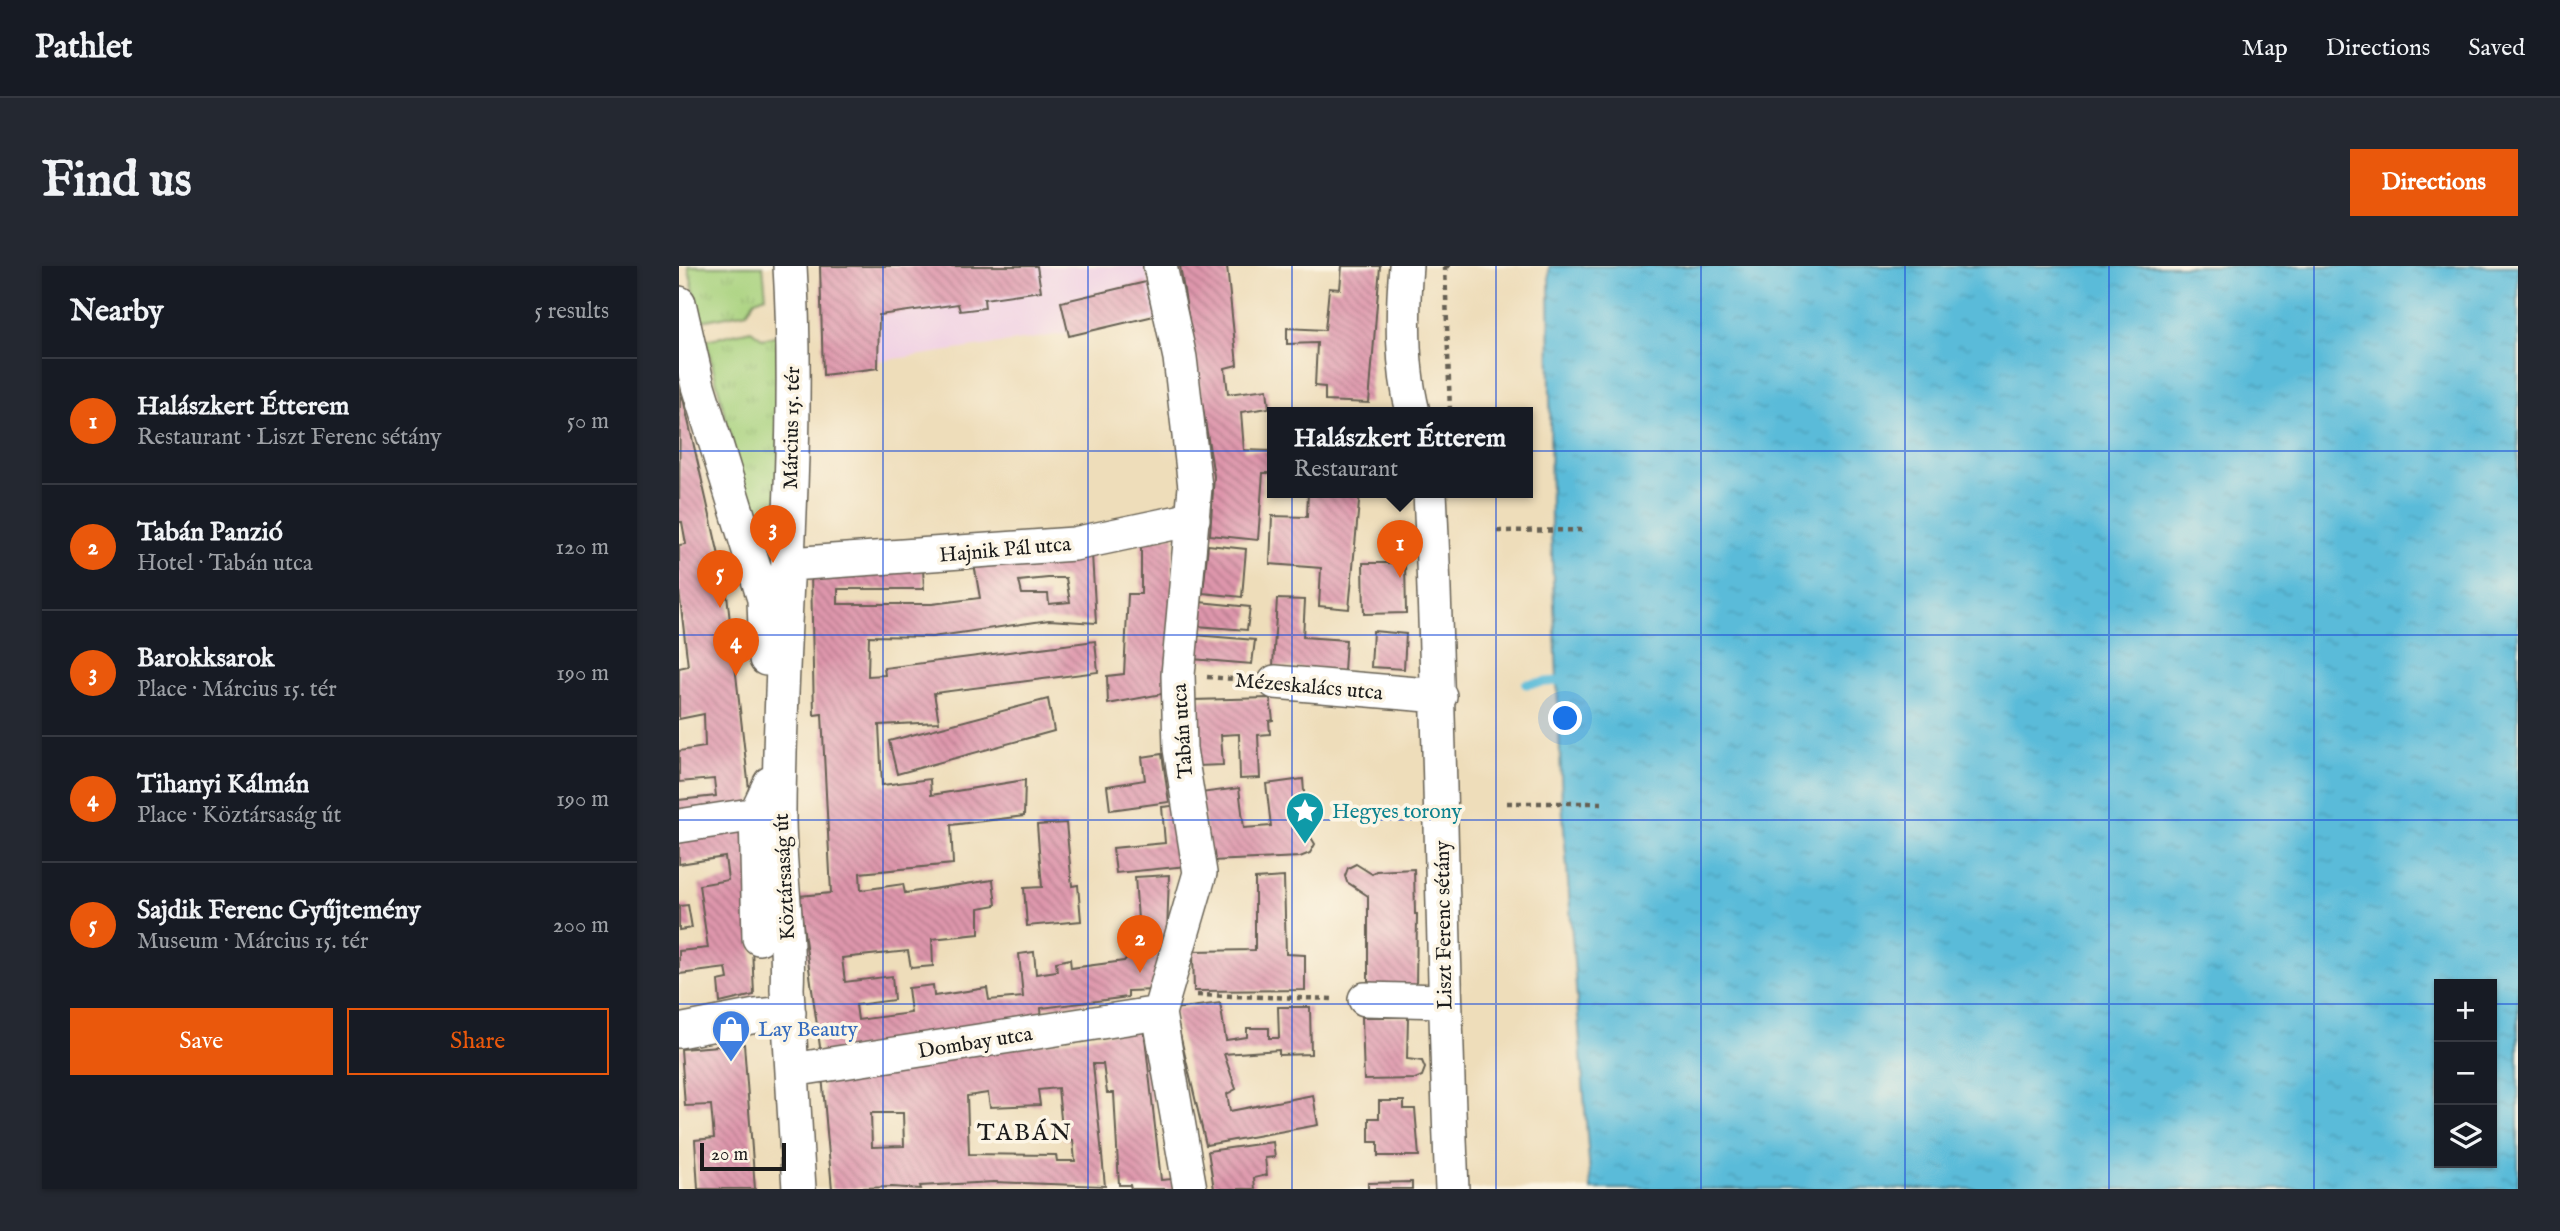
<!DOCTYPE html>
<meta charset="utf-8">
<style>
body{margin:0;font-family:"IM FELL English",serif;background:#242831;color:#f1f3f6}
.controls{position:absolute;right:21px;bottom:21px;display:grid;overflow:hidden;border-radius:0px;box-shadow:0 2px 5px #0004}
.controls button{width:63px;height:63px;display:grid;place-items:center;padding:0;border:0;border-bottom:2px solid #363941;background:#171b24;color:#f1f3f6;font:35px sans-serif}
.scale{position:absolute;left:21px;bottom:18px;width:86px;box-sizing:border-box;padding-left:7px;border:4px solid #1c1c1c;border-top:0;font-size:19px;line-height:24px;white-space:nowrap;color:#1c1c1c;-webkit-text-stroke:5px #fcf5e5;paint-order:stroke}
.you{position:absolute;left:887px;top:453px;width:24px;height:24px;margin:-18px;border:5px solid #fff;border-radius:50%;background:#1a73e8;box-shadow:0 0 0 10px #1a73e833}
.badge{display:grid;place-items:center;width:46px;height:46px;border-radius:50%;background:#ea580c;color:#fff;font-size:23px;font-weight:700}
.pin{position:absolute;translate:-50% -58px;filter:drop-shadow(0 2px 4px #0008)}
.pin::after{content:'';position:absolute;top:37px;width:24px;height:21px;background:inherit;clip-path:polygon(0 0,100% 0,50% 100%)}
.popup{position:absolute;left:588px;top:141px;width:266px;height:91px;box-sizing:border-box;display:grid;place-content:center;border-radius:0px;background:#171b24;filter:drop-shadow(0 2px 5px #0005);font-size:23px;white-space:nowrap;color:#9ea1a6}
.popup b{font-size:26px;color:#f1f3f6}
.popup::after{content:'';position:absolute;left:50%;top:100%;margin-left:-14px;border:14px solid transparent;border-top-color:#171b24}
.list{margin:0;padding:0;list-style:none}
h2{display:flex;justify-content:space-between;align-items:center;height:91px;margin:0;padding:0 28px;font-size:30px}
h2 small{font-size:23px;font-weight:400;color:#9ea1a6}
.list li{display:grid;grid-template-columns:46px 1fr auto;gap:21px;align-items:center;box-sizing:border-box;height:126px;padding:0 28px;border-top:2px solid #363941}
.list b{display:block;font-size:26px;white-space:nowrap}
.list p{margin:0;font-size:23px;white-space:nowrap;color:#9ea1a6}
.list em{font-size:23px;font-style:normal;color:#9ea1a6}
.actions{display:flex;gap:14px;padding:21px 28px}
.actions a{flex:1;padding:16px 0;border:2px solid #ea580c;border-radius:0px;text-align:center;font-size:24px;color:#ea580c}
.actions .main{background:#ea580c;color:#fff}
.icon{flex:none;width:38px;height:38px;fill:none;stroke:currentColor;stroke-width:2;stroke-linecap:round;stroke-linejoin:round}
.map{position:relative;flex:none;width:1839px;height:923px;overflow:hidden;border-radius:0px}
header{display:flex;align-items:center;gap:42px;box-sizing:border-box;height:98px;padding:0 35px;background:#171b24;border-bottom:2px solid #363941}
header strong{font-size:33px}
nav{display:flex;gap:38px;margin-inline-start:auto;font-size:24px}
.intro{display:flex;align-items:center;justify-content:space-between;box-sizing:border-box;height:168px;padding:0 42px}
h1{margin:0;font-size:49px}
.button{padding:18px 32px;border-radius:0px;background:#ea580c;color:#fff;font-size:24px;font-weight:700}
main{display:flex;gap:42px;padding:0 42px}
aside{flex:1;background:#171b24;border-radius:0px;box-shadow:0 2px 5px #0004}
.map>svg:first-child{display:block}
</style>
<header>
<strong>Pathlet</strong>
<nav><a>Map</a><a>Directions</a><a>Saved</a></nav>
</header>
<div class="intro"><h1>Find us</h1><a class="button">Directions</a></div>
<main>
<aside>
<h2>Nearby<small>5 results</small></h2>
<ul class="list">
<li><span class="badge">1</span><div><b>Halászkert Étterem</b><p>Restaurant · Liszt Ferenc sétány</p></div><em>50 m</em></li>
<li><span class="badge">2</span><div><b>Tabán Panzió</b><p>Hotel · Tabán utca</p></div><em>120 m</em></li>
<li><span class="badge">3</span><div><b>Barokksarok</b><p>Place · Március 15. tér</p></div><em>190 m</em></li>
<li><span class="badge">4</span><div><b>Tihanyi Kálmán</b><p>Place · Köztársaság út</p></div><em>190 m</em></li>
<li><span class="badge">5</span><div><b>Sajdik Ferenc Gyűjtemény</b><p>Museum · Március 15. tér</p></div><em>200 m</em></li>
</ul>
<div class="actions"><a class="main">Save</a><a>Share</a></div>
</aside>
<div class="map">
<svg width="1839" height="923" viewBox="0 0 1839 923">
<defs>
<pattern id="grass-tufts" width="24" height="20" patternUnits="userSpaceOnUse" patternTransform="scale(1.75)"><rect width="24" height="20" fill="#a8d27e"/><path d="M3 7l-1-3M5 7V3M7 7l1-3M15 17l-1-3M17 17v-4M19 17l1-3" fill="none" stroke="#90b46c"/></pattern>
<pattern id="water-ripples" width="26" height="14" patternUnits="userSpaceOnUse" patternTransform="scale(1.75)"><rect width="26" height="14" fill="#5abbd9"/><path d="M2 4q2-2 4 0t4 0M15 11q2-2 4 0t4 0" fill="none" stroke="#4ea0ba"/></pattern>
<pattern id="building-back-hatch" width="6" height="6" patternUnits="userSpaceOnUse" patternTransform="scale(1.75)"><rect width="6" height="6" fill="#de96ac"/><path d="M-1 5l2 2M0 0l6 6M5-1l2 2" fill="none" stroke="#b37a8b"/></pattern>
</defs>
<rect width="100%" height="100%" fill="#fcf5e5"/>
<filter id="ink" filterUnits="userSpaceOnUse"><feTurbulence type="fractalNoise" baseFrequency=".0143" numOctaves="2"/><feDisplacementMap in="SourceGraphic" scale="14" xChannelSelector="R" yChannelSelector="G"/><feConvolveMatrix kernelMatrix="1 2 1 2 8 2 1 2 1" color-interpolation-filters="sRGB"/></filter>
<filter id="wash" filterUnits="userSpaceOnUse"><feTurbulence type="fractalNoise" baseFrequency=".00686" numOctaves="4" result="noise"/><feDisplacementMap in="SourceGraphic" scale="28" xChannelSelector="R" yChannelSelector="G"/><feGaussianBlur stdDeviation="1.57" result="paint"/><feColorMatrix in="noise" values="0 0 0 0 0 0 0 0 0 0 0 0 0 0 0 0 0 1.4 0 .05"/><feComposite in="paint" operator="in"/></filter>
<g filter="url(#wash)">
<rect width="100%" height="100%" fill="#eeddba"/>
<path fill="#f0d0e4" d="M 144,0 L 466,0 L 480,54 L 147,103 Z"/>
<path fill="url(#grass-tufts)" stroke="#62774d" stroke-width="2" d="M 9,0 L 84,0 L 87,30 L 76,34 L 68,46 L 22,55 Z
M 72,64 L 84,73 L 99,69 L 101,316 L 88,317 L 27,74 Z"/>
<path fill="url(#water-ripples)" stroke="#3b6c7a" stroke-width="2" fill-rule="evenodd" d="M 870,0 L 1839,0 L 1839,923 L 912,923 L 883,536 L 872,266 ZM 1760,718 L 1813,718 L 1813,897 L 1760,897 Z"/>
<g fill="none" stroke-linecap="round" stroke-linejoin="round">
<path stroke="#5abbd9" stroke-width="9" d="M 847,418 L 878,415"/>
</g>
<g id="blocks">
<path fill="url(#building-back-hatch)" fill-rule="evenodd" d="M 141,0 L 358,0 L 362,25 L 305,33 L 306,42 L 281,45 L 279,38 L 200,49 L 199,102 L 144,109 Z
M 501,0 L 548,0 L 558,99 L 546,102 L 549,128 L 588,123 L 590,142 L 562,146 L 565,184 L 593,185 L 593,207 L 584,207 L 579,274 L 531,269 L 535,210 Z
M 663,0 L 701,0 L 690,137 L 646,135 L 646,121 L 636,120 L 638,77 L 608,78 L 608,62 L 646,64 L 650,22 L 661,23 Z
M 467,16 L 475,50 L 390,70 L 382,36 Z
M 1,119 L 47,320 L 72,541 L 0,553 L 0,534 L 37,530 L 35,513 L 0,516 L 0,485 L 26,481 L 25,448 L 0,453 L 0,402 L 9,400 L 0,324 L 0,279 L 7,278 L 3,256 L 0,256 Z
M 629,226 L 681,226 L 670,343 L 640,340 L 642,302 L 591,298 L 593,250 L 628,251 Z
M 495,269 L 488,427 L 429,438 L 428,410 L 445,408 L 449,328 L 462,328 L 462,276 Z
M 529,279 L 567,283 L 563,331 L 524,327 Z
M 413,288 L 417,357 L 370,354 L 253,371 L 190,370 L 189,410 L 206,409 L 205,402 L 416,375 L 419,406 L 255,427 L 260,456 L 200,459 L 203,519 L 251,513 L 252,529 L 346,514 L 345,550 L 272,559 L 274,598 L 181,607 L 182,624 L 224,618 L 226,627 L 314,614 L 317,639 L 300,642 L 300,668 L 253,673 L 254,700 L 232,702 L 229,685 L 163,692 L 166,716 L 213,710 L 215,734 L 177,739 L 179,754 L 232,747 L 229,722 L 254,719 L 255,730 L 308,722 L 310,734 L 344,731 L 340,688 L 355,686 L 357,708 L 378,705 L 377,696 L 391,693 L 392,702 L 445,695 L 449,690 L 448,669 L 460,668 L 456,611 L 490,609 L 488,668 L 475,724 L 449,725 L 449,731 L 362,742 L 363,754 L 142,788 L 120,630 L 152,627 L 143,448 L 135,449 L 132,306 L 244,302 L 245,323 L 159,323 L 159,338 L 253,338 L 301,332 L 295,298 ZM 369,312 L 387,312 L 391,336 L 370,338 L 369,328 L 343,328 L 340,315 Z
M 684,297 L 726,297 L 727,347 L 685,348 Z
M 598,333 L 626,334 L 624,371 L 667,374 L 665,405 L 594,400 Z
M 520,336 L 571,341 L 568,364 L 518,360 Z
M 694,365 L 727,368 L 725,403 L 692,401 Z
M 515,369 L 576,374 L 573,398 L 513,393 Z
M 591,432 L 594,454 L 590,455 L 591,468 L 579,469 L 581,512 L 561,513 L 560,468 L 542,469 L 544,499 L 517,500 L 513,434 Z
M 369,433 L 375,465 L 218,508 L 210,475 Z
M 483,488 L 490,536 L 431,544 L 428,520 L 466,514 L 463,491 Z
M 624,513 L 628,565 L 636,578 L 631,587 L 621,591 L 531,595 L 521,527 L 560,522 L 565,562 L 592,560 L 587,518 Z
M 502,539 L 508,600 L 437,607 L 434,582 L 486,577 L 483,541 Z
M 387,557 L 393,620 L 399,619 L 402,655 L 348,660 L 345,622 L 363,621 L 358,559 Z
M 68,559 L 75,729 L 41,737 L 39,715 L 49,713 L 47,702 L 0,708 L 0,685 L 29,682 L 20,619 L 49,614 L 46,591 L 0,598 L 0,569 Z
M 677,598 L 693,608 L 697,605 L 735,603 L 736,648 L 738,648 L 737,722 L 689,722 L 689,630 L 668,616 L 666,610 L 669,602 Z
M 605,611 L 607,688 L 626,689 L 626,724 L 515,725 L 514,685 L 576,684 L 576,613 Z
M 9,639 L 13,662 L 0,664 L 0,640 Z
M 541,737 L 547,774 L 568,771 L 568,762 L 590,762 L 590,772 L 600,772 L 599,741 L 631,741 L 632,788 L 600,789 L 600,784 L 545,788 L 557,823 L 548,828 L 551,845 L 634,829 L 639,859 L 527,879 L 495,743 Z
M 683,751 L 729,751 L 728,793 L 743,795 L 746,802 L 743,810 L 736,813 L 685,814 Z
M 465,763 L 482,914 L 494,913 L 496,923 L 452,923 L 451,919 L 440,919 L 435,827 L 428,827 L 424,798 L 414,798 L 426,920 L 315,916 L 241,920 L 242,923 L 213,921 L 153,923 L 143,809 ZM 379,822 L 384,873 L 394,874 L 396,895 L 378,895 L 377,889 L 290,888 L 288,830 L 309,827 L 311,841 L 361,839 L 359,824 ZM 192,847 L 224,847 L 225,880 L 193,881 Z
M 65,778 L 76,923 L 19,923 L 16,874 L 35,872 L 32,839 L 6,840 L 2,783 Z
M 700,835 L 725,835 L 725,843 L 736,843 L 740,890 L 699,890 L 699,876 L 690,876 L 690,852 L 700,852 Z
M 594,876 L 596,891 L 586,892 L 588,909 L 575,912 L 576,923 L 535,923 L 529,885 Z
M 733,916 L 733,923 L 689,923 L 689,917 Z"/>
</g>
</g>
<g filter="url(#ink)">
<use href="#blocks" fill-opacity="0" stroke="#666053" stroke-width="2"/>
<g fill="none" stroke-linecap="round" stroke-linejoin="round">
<g stroke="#666053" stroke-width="36">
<path id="minor" d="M 111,0 C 122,181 101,362 100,543 C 99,603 111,663 108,723 L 120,923
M 481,0 L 501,92 L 516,221 L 499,409 L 501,483 L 521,607 L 480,747 L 511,923
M 727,0 C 723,48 722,99 734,146
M 0,37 L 19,120 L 85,333 L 87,393
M 751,226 C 762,458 763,691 773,923
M 111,298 L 395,278 L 514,253
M 596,416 L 761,430
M 0,560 L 97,545
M 80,672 L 77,547 L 91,517
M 686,733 L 765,735
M 0,765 L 77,750 L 110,747
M 113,804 L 480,747"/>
</g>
<path stroke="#666053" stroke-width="4.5" stroke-dasharray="5 5" stroke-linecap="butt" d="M 766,0 L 771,146
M 766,0 L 775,0
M 818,265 L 907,264
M 528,411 L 568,414
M 828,537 L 926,537
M 518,729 L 656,733"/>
<use href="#minor" stroke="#fff" stroke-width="33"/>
</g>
</g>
<path fill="none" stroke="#1d4ed8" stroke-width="2" stroke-opacity="0.55" d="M 204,0 L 204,923M 409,0 L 409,923M 613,0 L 613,923M 817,0 L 817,923M 1022,0 L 1022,923M 1226,0 L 1226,923M 1430,0 L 1430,923M 1635,0 L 1635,923M 0,185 L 1839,185M 0,369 L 1839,369M 0,554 L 1839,554M 0,738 L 1760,738M 1813,738 L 1839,738"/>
<defs>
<g id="sight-pin" transform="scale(2.0125)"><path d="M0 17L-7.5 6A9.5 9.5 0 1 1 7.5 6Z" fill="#0f9aa8" stroke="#fcf5e5"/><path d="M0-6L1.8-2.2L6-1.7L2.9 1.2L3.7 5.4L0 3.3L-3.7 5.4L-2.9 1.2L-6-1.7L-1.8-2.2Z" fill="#fff"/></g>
<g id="shop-pin" transform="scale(2.0125)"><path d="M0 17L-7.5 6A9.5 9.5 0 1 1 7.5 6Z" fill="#3f7fe0" stroke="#fcf5e5"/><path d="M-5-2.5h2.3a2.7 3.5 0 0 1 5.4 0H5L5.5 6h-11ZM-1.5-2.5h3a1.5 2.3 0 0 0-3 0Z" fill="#fff"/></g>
</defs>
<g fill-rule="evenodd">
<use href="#sight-pin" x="626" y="545"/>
<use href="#shop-pin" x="52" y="763"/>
</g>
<g text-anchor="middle" stroke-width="7" stroke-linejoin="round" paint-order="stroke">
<g font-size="21" fill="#1c1c1c" stroke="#fcf5e5">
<text transform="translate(112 162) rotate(-89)" y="7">Március 15. tér</text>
<text transform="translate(326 283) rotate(-5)" y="7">Hajnik Pál utca</text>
<text transform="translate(630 420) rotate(5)" y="7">Mézeskalács utca</text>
<text transform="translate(503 465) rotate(-94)" y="7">Tabán utca</text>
<text transform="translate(105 611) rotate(-93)" y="7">Köztársaság út</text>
<text transform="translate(764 659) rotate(-91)" y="7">Liszt Ferenc sétány</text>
<text transform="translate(296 776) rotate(-9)" y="7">Dombay utca</text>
</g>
<g font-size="21" fill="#0d838f" stroke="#fcf5e5" text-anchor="start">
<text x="653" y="552">Hegyes torony</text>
</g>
<g font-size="21" fill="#366cbe" stroke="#fcf5e5" text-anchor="start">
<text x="79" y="770">Lay Beauty</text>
</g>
<g font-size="24" letter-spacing="2" fill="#1c1c1c" stroke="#fcf5e5">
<text x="346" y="874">TABÁN</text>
</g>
</g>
</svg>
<div class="controls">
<button>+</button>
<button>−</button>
<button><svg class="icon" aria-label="layers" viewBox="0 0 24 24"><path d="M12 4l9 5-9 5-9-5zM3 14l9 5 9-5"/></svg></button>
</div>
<div class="scale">20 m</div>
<div class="you"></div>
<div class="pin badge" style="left:721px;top:312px">1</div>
<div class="popup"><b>Halászkert Étterem</b>Restaurant</div>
<div class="pin badge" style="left:461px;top:707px">2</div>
<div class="pin badge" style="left:94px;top:297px">3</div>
<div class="pin badge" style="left:57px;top:410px">4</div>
<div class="pin badge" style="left:41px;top:342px">5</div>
</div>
</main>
